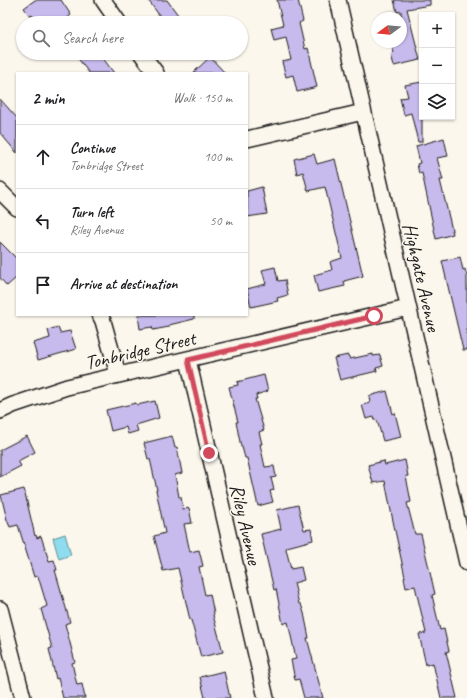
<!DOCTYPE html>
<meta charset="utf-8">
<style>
body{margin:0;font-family:Caveat,sans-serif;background:#f2f2f2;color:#202124}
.controls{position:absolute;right:12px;top:12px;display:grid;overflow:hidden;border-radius:0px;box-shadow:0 1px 3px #0004}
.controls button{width:36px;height:36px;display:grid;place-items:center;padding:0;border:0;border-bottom:1px solid #e0e0e0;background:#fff;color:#202124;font:20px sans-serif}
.compass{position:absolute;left:371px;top:12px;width:36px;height:36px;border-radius:50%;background:#fff;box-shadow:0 1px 3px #0004;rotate:254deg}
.stop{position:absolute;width:12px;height:12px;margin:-9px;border:3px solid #d1495b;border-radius:50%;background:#fff}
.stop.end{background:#d1495b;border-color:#fff;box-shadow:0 1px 4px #0008}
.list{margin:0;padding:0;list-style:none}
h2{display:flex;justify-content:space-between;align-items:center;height:52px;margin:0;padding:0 16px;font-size:17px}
h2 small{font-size:13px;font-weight:400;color:#757577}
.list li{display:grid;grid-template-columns:26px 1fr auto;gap:12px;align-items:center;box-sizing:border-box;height:64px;padding:0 16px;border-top:1px solid #e0e0e0}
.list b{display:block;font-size:15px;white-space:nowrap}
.list p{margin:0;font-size:13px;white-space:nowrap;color:#757577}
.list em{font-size:13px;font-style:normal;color:#757577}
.icon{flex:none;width:22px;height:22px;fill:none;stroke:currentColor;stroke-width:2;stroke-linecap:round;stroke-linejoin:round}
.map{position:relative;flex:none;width:467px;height:698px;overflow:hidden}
.search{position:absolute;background:#fff;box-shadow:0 1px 3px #0004;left:16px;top:16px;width:232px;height:44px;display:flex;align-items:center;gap:10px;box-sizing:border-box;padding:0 14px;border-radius:22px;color:#757577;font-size:15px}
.panel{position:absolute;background:#fff;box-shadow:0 1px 3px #0004;left:16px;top:72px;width:232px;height:244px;border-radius:0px}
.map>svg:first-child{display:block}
</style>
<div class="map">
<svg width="467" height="698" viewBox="0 0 467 698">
<rect width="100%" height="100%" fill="#fbf7ec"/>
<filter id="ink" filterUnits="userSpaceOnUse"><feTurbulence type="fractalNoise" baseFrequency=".025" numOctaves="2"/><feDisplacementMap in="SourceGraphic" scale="8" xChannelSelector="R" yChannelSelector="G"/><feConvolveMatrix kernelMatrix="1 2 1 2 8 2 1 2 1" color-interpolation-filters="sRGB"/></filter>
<g filter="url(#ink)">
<path fill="#8edced" stroke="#608f99" d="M 65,534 L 71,555 L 59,559 L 53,538 Z"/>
<path fill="#c7baec" stroke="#1c1c1c" d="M 35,0 L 61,0 L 71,15 L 61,23 L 37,23 L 32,15 L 30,16 L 24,8 Z
M 148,0 L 167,0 L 184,23 L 165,23 Z
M 277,0 L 298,0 L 303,21 L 299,23 L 305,49 L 308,48 L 317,87 L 297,92 L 293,75 L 286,77 L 282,62 L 291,60 L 286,37 L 274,40 L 271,28 L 283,25 Z
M 394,0 L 430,0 L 430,5 L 407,9 L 420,60 L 394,66 L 391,54 L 394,53 L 391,42 L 401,42 L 401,11 L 397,12 Z
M 74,53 L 99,53 L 114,73 L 89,73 Z
M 210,57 L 225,73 L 193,73 Z
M 422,82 L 422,142 L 418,142 L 411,113 L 404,115 L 400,98 L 408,97 L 405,85 Z
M 0,99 L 17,118 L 17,153 L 0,133 Z
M 444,138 L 448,156 L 437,158 L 443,180 L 440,180 L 453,234 L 436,239 L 422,173 L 419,174 L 417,164 L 420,163 L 416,146 Z
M 314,154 L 317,164 L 335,159 L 363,276 L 344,281 L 345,286 L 318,292 L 314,275 L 332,270 L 330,262 L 342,258 L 325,187 L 308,191 L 303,172 L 297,174 L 294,159 Z
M 262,187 L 267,214 L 247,217 L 247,191 Z
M 0,242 L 17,259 L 17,277 L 7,286 L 0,278 Z
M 460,257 L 463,270 L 465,269 L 467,276 L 467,350 L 463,350 L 442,261 Z
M 275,267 L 278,281 L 285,280 L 288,295 L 277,298 L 278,301 L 251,307 L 247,289 L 266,284 L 262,270 Z
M 138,315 L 194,315 L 194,319 L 169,325 L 169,327 L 153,330 L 152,327 L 140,329 Z
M 58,327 L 60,333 L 70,331 L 76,349 L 38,360 L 33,343 L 50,338 L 48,330 Z
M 373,354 L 373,356 L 380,355 L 383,366 L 376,368 L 377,371 L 340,380 L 334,358 L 348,355 L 350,359 Z
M 264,375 L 268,391 L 256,395 L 257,399 L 255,399 L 264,430 L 259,432 L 262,444 L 260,444 L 265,467 L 274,466 L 276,477 L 271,478 L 274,490 L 270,491 L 273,502 L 258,506 L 247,458 L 245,458 L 242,447 L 241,447 L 236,422 L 238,422 L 229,387 L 238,385 L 237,382 Z
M 387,391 L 393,414 L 395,413 L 401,437 L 383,441 L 377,420 L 375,421 L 374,417 L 366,419 L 362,405 L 370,403 L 369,396 Z
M 155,401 L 159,418 L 136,425 L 138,431 L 128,434 L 126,427 L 111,431 L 106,410 L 136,403 L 137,405 Z
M 27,436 L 35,452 L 18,461 L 21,466 L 0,477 L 0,450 Z
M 172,436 L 175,448 L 177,447 L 182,473 L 175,475 L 179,497 L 181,497 L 183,509 L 189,508 L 192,523 L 184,524 L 190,552 L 199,550 L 203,566 L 199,567 L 205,595 L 210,594 L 214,614 L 213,615 L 223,652 L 201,657 L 191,620 L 190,620 L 178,568 L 163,571 L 154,536 L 165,533 L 156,490 L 157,490 L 150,459 L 148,459 L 144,443 Z
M 405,460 L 408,476 L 406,476 L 411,502 L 407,503 L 415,534 L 421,534 L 435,594 L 432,595 L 440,630 L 444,629 L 449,651 L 446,652 L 457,698 L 441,698 L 433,663 L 426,665 L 419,634 L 426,633 L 415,586 L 406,588 L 404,578 L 405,577 L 393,521 L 385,481 L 373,483 L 368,465 L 384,461 L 385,465 Z
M 24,489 L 35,536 L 36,535 L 37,538 L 41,536 L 49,561 L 54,560 L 57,570 L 55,570 L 70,622 L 65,624 L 75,662 L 72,663 L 77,685 L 82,684 L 85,698 L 63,698 L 58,678 L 56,679 L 49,649 L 52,648 L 41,609 L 47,606 L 38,576 L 34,577 L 18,525 L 10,527 L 7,520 L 1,495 Z
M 298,505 L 304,530 L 311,529 L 313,540 L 287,547 L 286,549 L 291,569 L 301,567 L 304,580 L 294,583 L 299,604 L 301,604 L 304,613 L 309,638 L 307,638 L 323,698 L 304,698 L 299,679 L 295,680 L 291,660 L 296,659 L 288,622 L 283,624 L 276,589 L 274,590 L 261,534 L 281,529 L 277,510 Z
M 224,671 L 230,698 L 205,698 L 200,677 Z"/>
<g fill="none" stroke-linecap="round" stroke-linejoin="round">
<g stroke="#1c1c1c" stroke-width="18">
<path id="minor" d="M 103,0 L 119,23
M 338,0 L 467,563
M 141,53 L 156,73
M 247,139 L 363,112
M 0,191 L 17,208
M 100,315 L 103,321 L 118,374
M 188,360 L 266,698
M 0,411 L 13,405 L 67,387 L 408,308
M 0,609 L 23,698"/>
</g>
<use href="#minor" stroke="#fbf7ec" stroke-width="15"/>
</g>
</g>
<g fill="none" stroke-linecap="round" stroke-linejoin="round" filter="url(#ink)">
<path stroke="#d1495b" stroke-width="5" d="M 209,453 L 188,360 L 374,316"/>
</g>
<g text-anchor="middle" stroke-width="3" stroke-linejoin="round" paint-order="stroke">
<g font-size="20" fill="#1c1c1c" stroke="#fbf7ec">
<text transform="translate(422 277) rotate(77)" y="7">Highgate Avenue</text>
<text transform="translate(140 350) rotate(-13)" y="7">Tonbridge Street</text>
<text transform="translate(246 524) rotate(77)" y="7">Riley Avenue</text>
</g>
</g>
</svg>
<div class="controls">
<button>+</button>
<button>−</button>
<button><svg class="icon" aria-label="layers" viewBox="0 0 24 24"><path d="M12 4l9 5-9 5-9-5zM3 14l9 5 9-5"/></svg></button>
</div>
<svg class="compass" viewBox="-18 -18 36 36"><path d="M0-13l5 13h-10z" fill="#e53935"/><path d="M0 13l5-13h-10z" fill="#757577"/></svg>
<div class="stop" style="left:374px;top:316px"></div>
<div class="stop end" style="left:209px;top:453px"></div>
<div class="search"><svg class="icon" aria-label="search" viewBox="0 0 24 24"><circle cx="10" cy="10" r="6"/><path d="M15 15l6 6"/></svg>Search here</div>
<section class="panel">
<h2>2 min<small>Walk · 150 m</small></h2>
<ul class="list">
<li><svg class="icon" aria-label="ahead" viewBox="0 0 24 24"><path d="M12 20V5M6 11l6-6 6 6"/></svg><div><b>Continue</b><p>Tonbridge Street</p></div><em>100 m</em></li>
<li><svg class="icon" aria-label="left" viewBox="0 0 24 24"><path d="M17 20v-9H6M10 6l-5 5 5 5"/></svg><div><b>Turn left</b><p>Riley Avenue</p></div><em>50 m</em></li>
<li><svg class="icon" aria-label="arrive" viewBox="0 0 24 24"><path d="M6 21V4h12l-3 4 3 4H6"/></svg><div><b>Arrive at destination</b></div></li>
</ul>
</section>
</div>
